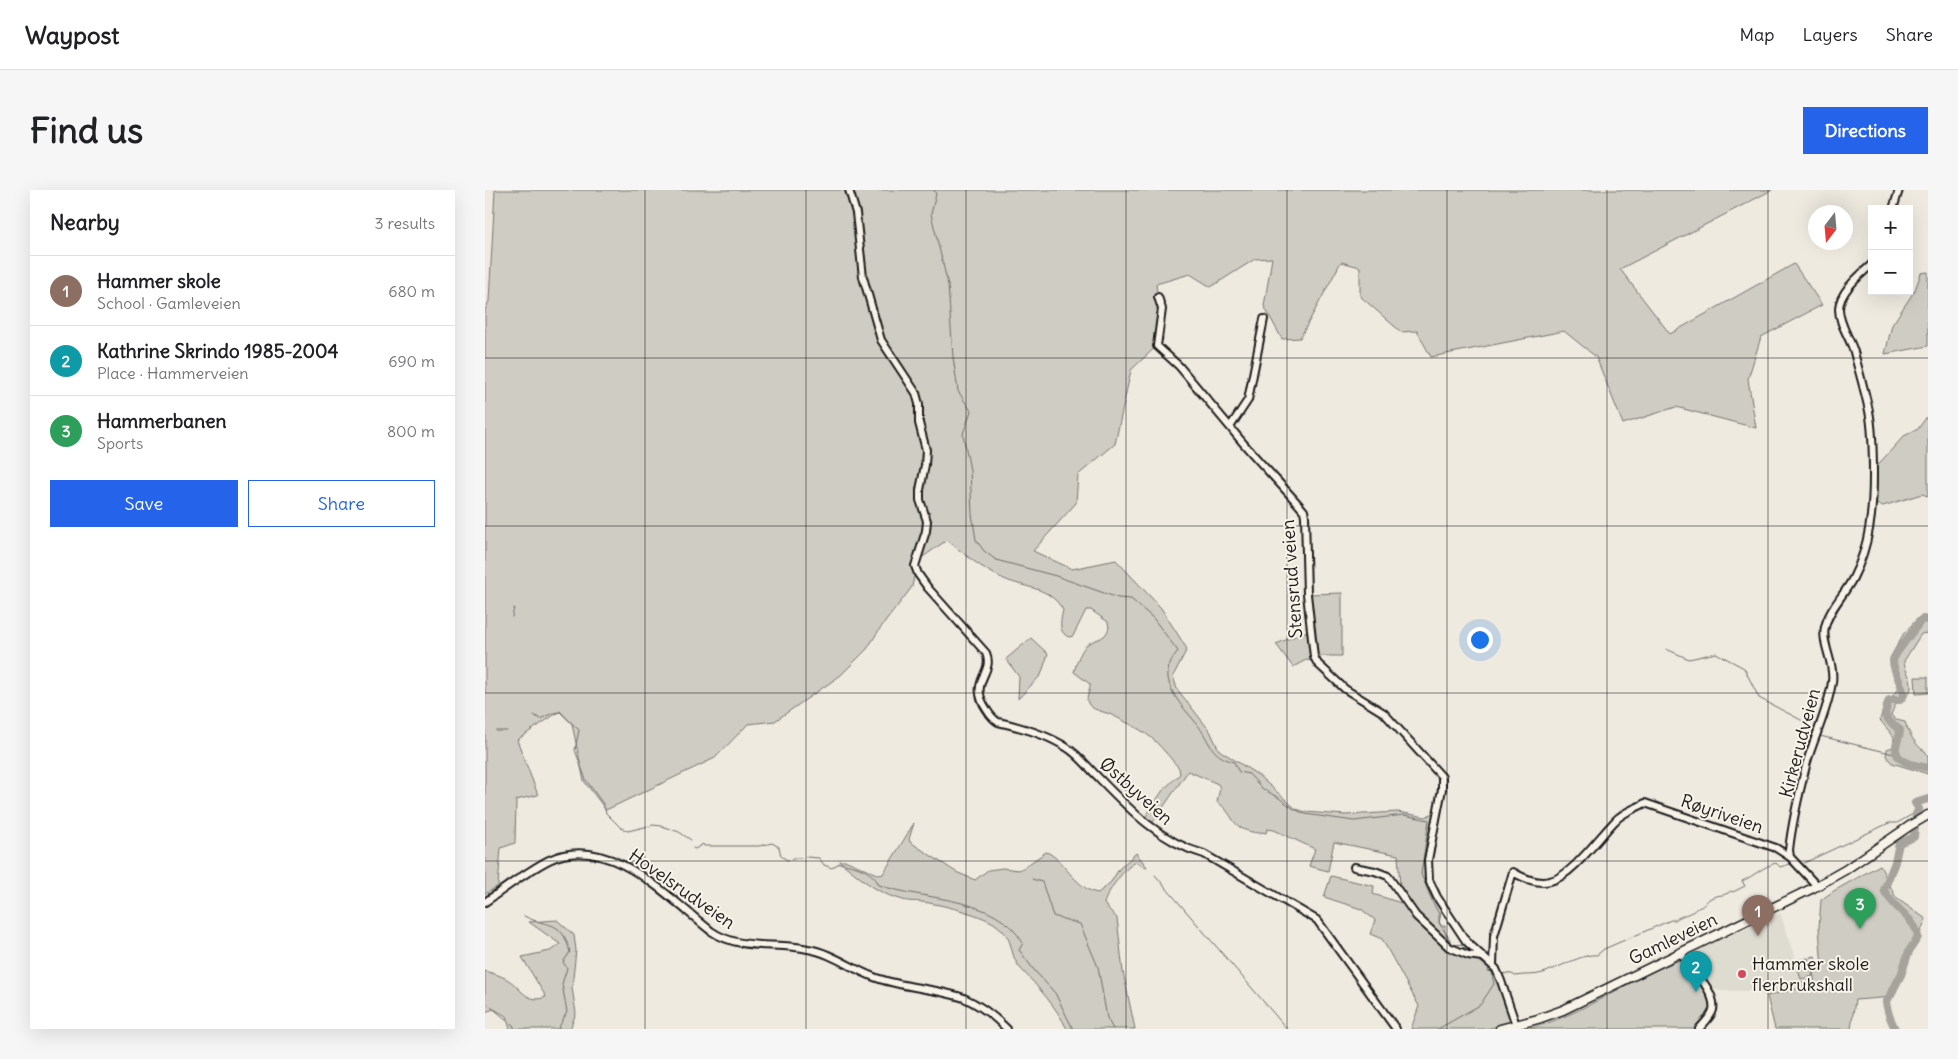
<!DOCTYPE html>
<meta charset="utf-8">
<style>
body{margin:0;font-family:Delius,sans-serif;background:#f6f6f6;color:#202124}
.controls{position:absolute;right:15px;top:15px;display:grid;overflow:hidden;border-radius:0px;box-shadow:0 5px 20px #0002}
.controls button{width:45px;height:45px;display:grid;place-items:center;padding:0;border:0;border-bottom:1px solid #e0e0e0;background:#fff;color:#202124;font:25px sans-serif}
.compass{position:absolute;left:1323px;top:15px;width:45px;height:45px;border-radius:50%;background:#fff;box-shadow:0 5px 20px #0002;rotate:196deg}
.you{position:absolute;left:994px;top:449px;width:18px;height:18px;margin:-12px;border:4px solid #fff;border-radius:50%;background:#1a73e8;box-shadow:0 0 0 8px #1a73e833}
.badge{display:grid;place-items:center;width:32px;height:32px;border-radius:50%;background:#2563eb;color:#fff;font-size:16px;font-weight:700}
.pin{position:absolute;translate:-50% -41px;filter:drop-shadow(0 1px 2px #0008)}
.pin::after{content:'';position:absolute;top:26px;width:18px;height:15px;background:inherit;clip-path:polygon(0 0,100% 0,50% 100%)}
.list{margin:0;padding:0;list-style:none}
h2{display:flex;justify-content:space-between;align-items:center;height:65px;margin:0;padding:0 20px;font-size:21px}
h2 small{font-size:16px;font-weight:400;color:#757577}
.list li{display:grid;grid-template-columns:32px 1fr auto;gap:15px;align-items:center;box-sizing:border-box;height:70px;padding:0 20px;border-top:1px solid #e0e0e0}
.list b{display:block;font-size:19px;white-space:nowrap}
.list p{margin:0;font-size:16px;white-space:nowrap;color:#757577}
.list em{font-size:16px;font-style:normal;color:#757577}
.actions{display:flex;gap:10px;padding:15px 20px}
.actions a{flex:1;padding:11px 0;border:1px solid #2563eb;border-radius:0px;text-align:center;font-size:18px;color:#2563eb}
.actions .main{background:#2563eb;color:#fff}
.map{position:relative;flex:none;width:1443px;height:839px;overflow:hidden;border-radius:0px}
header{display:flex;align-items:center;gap:30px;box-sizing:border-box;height:70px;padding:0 25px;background:#fff;border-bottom:1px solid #e0e0e0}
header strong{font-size:24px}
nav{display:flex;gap:28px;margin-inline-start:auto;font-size:18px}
.intro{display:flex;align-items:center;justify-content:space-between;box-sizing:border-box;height:120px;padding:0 30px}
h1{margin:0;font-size:35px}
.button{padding:12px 22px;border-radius:0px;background:#2563eb;color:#fff;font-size:18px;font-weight:700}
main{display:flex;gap:30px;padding:0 30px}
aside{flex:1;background:#fff;border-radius:0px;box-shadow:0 5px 20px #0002}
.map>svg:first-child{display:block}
</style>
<header>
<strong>Waypost</strong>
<nav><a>Map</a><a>Layers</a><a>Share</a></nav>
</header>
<div class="intro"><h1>Find us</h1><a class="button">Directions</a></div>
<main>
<aside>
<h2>Nearby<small>3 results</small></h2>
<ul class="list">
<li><span class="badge" style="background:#8d6e63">1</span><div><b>Hammer skole</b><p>School · Gamleveien</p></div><em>680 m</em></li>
<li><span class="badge" style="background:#0f9aa8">2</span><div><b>Kathrine Skrindo 1985-2004</b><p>Place · Hammerveien</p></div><em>690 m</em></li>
<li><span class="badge" style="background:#2e9e5b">3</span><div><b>Hammerbanen</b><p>Sports</p></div><em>800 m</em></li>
</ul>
<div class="actions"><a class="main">Save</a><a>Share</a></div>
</aside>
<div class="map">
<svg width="1443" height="839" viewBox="0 0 1443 839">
<rect width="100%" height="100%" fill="#eeeae0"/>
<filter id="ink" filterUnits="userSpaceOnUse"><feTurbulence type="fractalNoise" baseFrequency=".02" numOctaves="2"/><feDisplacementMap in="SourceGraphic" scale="10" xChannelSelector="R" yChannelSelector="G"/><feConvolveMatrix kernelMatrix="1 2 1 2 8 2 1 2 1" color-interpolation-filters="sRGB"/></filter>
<g filter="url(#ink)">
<path fill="#dedbd1" d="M 1295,723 L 1319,797 L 1282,806 L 1267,801 L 1235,801 L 1224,798 L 1200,766 Z"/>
<path fill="#cfccc3" stroke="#767470" d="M 10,0 L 1287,0 L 1135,79 L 1185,144 L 1309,74 L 1337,115 L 1276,147 L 1263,189 L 1271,238 L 1191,217 L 1138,234 L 1111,167 L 1079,141 L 946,167 L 932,141 L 916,142 L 875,106 L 875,77 L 856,72 L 815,148 L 797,149 L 779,116 L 787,68 L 770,69 L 726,97 L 705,84 L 671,94 L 678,150 L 646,180 L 630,254 L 593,285 L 591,313 L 548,361 L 587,379 L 631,370 L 676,418 L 702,459 L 688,486 L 692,499 L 725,541 L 734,560 L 773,585 L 811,619 L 821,622 L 860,625 L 913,622 L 941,627 L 949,622 C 941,661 931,683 957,718 L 954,733 L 970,757 L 984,758 C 1013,785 1017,795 1028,833 L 1000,839 L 926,839 L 934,816 L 897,749 L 885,744 L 890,730 L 876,719 L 839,707 L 846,686 L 889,696 L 888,704 L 916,713 L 913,665 L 849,652 L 843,681 L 824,676 L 830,659 L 789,640 L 782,639 L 781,643 L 777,642 L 775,643 C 744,641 751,624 732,612 L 735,598 L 733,594 L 703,581 L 666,635 L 659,629 L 678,600 L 695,584 L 694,578 C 686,569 679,560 671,552 C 659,540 642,533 627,525 C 621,522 605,520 603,513 C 600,507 606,500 605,494 L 589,482 C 591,474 596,458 604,453 C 614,448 621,449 624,437 L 623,432 L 606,420 L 601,420 L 588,446 L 584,447 C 572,442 576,430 578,420 C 564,396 542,399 519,389 C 497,379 479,364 462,350 L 432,371 L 427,397 L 394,440 L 382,459 L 356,485 L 290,531 L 263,534 L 230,568 L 121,620 L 99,591 L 87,534 L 75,521 L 32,550 L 53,605 L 31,610 L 30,653 L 16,658 L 13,696 L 0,704 L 0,120 L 4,111 Z
M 1443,82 L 1443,156 L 1400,164 L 1407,135 L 1430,100 L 1436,83 Z
M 1443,225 L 1443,306 L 1437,304 L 1398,316 L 1390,314 L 1389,279 L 1419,246 L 1433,239 Z
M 857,403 L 857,466 L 832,466 L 827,471 L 821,470 L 808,477 L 791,454 L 825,440 L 822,404 Z
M 1443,426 L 1443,443 L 1436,444 L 1419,471 C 1419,479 1425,485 1426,493 C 1428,506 1417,506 1411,514 C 1409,517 1407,522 1406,525 L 1411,530 L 1420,532 C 1423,542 1431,557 1440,561 L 1443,566 L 1443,584 L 1407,573 L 1401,566 L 1402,559 L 1408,557 L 1409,547 L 1395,530 C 1397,524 1398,516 1402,511 C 1408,504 1416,501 1415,491 C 1414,483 1405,477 1405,468 L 1419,443 L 1434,427 Z
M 546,448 L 563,464 L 556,485 L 533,509 L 534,487 L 521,469 Z
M 1430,487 L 1443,487 L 1443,503 L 1431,504 Z
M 429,633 L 424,649 L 425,652 L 471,682 L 490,690 L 503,680 L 518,678 L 533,680 L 538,678 L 561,662 C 576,666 591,700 613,703 L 626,692 L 634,679 L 651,663 L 662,677 L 658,677 L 652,672 C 641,675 621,703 619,714 L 632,728 L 638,782 L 650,839 L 582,839 C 571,816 553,797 536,779 C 522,763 532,750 510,734 C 495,724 455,714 437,712 C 430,711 422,712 415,709 C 390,703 374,686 354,671 L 362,671 L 394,685 L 398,684 Z
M 1395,675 L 1411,708 L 1441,729 L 1409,807 L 1370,810 L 1366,839 L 1290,839 L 1282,806 L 1316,798 L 1316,792 L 1323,791 L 1324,795 L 1330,793 L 1325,767 L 1330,766 L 1333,778 L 1337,779 L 1334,737 L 1336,710 L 1347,702 Z
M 72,730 L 89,745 L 91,760 L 87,798 L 91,823 L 85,839 L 25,839 L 21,826 L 9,819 L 0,822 L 0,781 C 6,783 14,785 20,788 C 35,795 40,815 61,807 L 37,767 L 65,761 L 75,754 L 44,732 Z
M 1323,768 L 1328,786 L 1316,789 L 1311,771 Z
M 1198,769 C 1206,780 1230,806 1225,820 C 1223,827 1214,834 1210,839 L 1042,839 C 1098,826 1144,788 1198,769 Z"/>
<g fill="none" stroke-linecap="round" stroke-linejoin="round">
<path stroke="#6f6d69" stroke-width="1" d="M 449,0 L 451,4 L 446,24 L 463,95 L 468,167 L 473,201 L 486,221 L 478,244 L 485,280 L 487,324 L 491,350 L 499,361 L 511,370 L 571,386 L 633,408 L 646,409 L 668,428 L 693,461 C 668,489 695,513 712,534 C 726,552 724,565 749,572 L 754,582 L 764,584 L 778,599 L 794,608 L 809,619 L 820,624 L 869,631 L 919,625 L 944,630 L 936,684 L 948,713 L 954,724 L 954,731 L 956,736 L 960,736 C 959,744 963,749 968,755 L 979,754 L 986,763
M 27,427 L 29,418
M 1181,459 L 1204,469 L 1231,463 L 1259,478 L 1274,508 L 1316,530 L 1329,541
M 49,525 L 55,529 L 68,523 L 75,522 L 94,540 L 90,560 L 101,590 L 118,614 L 121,623 L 136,638 L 143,641 L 168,635 L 177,636 L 194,642 L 206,650
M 11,541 L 22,541
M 1335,546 L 1413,565
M 208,658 L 210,659 L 218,654 L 219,656 L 274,656 L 287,653 L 294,657 L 296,666 L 302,670 L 321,667 L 334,668 L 339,675 L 347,678 L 354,673 C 369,676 387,679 394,695 C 439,711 511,705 538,753 L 534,760 L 549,780 L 570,803 L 588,839
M 1319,673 L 1404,633 L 1412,633 L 1428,624 L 1431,624
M 670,685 L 802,839
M 547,689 L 557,692 L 568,726 L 595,734 L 613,777 L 622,828 L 628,839
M 39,726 C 65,739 76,728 85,762 L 78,772 L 82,778 L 77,794 L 82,822 L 73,839
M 990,768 L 1004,778 L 1003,781 L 1011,783
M 1015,783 L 1027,784 L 1030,786 C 1039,784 1049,786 1058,783 C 1071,779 1099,763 1112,765 L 1119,759 L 1186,730 L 1190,730 C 1197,724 1206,725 1212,718 C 1220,717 1220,711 1226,708 C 1233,704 1238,707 1246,701 L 1248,702 L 1260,696 L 1257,691 C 1269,686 1279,676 1291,673 L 1295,677 L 1305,674 L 1309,676
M 0,812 L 28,835 L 30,839
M 953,839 L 995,815 L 1009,794 L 1007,784"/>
<path stroke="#a6a39d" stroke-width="8" d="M 1443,430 L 1437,429 C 1432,436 1408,466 1408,471 C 1408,481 1417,494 1419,505 L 1415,510 L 1404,510 C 1397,528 1401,529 1415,540 C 1415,546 1412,551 1411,557 C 1409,573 1432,575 1443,578
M 1410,839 L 1404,825 L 1401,813 L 1416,785 L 1424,761 L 1433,747 C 1431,728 1407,718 1399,700 L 1410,672 L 1414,653 L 1429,647 L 1431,624 L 1434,619 L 1430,613 L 1443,609"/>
<g stroke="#1c1c1c" stroke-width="10">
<path id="minor" d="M 364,0 L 371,23 L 378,87 L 396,150 L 431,203 L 434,214 L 434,233 L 441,260 L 440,275 L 435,300 L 435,310 L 442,331 L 441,341 L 430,376 L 433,384 L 443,398 L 501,463 C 510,484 482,491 502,520 C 505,525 508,529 513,532 C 536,537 561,544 581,557 C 593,564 602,576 612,586 C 643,618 675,652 719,664 L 832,730 L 911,839
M 1408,19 L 1414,0
M 673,107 L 677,119 L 672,156 L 694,176 L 745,237
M 779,129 L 763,210 L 745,237 C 768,267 795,292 819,321 L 820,326 L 822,404 L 829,467 L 833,474 L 860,499 L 899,523 L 957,587 L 957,599 L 943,670 L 944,690 L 952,707 L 981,751 L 1011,779 L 1016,791 L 1031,835
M 869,677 L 890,681 L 903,686 L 931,726 L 964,757 L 983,765 L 997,767
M 1332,696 L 1305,667 L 1304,660 C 1307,632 1315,599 1322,572 C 1330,545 1343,520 1347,492 C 1350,473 1336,454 1340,437 C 1344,419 1360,404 1368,388 C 1385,355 1388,320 1388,285 C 1388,264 1388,241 1384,221 C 1380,201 1374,182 1369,162 C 1365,148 1354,134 1354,119 C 1354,102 1375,85 1387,74
M 0,712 C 21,698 42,681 64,670 C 124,642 184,708 226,741 C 255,761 290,752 323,759 C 347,763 367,779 389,787 C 418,798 450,798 479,808 C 495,815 510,827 522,839
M 1195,762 C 1204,777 1232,801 1228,820 C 1226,827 1219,833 1214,839
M 1008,775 L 1009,746 L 1028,682 C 1038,688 1053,694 1065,691 C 1086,687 1115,646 1130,631 C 1138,622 1150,619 1160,613 L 1291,658 L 1305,667"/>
</g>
<g stroke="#1c1c1c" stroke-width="11">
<path id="major" d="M 1015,839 L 1053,829 L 1078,820 L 1328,698 L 1360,680 L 1426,635 L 1443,625"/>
</g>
<use href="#minor" stroke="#f7f3e8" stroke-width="6"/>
<use href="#major" stroke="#f7f3e8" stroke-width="8"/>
</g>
</g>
<path fill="none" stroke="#1c1c1c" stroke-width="1" stroke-opacity="0.55" d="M 160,0 L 160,839M 321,0 L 321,839M 481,0 L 481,839M 641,0 L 641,839M 802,0 L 802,839M 962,0 L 962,839M 1122,0 L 1122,839M 1283,0 L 1283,839M 0,168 L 1443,168M 0,336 L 1443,336M 0,503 L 1443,503M 0,671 L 1443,671"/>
<circle fill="#d1495b" stroke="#f7f3e8" stroke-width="2" cx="1257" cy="784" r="5"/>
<g text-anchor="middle" stroke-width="4" stroke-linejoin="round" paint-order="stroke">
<g font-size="18" fill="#1c1c1c" stroke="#f7f3e8">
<text transform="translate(807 389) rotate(-94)" y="6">Stensrud veien</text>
<text transform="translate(1315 553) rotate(-75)" y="6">Kirkerudveien</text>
<text transform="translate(651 601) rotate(42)" y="6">Østbyveien</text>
<text transform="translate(1237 624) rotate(19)" y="6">Røyriveien</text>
<text transform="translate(197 699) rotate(35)" y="6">Hovelsrudveien</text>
<text transform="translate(1188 749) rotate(-26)" y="6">Gamleveien</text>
</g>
<g font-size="18" fill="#1c1c1c" stroke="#f7f3e8" text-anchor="start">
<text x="1267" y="780">Hammer skole<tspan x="1267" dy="21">flerbrukshall</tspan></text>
</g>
</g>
</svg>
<div class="controls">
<button>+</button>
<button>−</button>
</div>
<svg class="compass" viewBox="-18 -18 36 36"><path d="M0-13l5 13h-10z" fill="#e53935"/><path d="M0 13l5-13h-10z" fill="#757577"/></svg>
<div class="you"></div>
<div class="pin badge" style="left:1273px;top:746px;background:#8d6e63">1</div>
<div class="pin badge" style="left:1211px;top:802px;background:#0f9aa8">2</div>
<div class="pin badge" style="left:1375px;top:739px;background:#2e9e5b">3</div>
</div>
</main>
